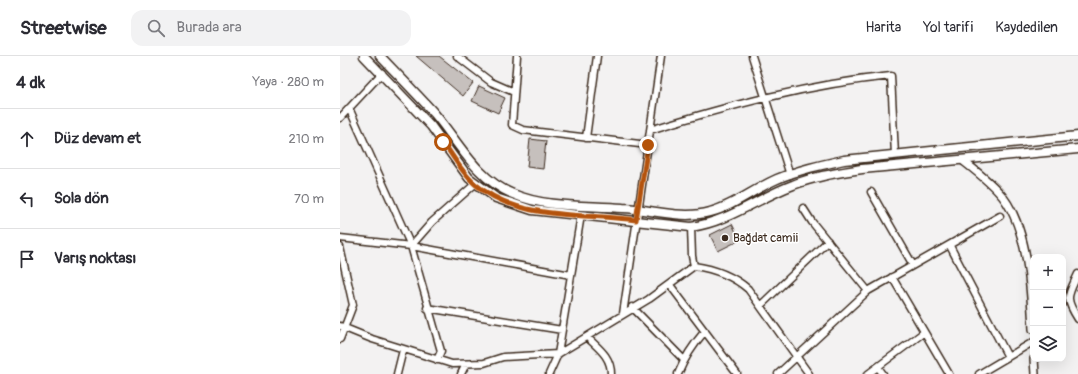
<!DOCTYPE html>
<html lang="tr">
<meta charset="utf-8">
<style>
body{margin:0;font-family:Pangolin,sans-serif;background:#f2f2f3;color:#2b2b33}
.controls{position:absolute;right:12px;bottom:12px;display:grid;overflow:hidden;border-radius:8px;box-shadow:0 4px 16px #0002}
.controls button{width:36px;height:36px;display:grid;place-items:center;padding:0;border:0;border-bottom:1px solid #e1e1e2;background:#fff;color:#2b2b33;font:20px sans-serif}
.stop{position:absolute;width:12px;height:12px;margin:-9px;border:3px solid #b45309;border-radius:50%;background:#fff}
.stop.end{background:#b45309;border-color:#fff;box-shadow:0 1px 4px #0008}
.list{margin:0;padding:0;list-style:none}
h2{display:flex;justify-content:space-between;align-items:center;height:52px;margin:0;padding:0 16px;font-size:17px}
h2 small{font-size:13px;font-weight:400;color:#7c7c81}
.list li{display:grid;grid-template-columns:26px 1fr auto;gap:12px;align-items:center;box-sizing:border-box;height:60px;padding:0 16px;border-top:1px solid #e1e1e2}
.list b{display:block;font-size:15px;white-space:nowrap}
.list em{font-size:13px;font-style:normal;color:#7c7c81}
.icon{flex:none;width:22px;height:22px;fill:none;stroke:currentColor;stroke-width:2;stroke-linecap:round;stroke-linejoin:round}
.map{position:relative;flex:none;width:738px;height:318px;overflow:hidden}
header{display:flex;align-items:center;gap:24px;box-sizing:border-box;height:56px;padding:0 20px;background:#fff;border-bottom:1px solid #e1e1e2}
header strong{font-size:19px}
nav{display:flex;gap:22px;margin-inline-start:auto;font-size:14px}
.search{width:280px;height:36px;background:#f2f2f3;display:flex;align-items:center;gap:10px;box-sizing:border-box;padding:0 14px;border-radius:12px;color:#7c7c81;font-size:15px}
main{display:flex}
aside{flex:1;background:#fff}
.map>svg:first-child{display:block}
</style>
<header>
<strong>Streetwise</strong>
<div class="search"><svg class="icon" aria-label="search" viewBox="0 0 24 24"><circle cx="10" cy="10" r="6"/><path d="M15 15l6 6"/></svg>Burada ara</div>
<nav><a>Harita</a><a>Yol tarifi</a><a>Kaydedilen</a></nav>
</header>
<main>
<aside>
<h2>4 dk<small>Yaya · 280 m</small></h2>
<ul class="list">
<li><svg class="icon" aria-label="ahead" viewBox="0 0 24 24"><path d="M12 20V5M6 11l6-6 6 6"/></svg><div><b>Düz devam et</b></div><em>210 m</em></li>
<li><svg class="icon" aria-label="left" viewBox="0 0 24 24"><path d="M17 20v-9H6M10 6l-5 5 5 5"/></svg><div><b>Sola dön</b></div><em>70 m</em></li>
<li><svg class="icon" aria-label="arrive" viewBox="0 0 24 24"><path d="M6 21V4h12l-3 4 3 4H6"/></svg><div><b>Varış noktası</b></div></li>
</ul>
</aside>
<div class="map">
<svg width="738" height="318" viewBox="0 0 738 318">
<rect width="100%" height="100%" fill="#f3f2f2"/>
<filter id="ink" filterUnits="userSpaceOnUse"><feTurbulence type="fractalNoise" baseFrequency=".025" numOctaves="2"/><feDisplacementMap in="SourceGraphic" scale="8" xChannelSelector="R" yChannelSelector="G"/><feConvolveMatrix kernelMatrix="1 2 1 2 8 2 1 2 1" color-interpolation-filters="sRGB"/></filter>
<g filter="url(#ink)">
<path fill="#c6c0bd" stroke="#3b2a1e" d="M 76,0 L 99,0 L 133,27 L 123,40 Z
M 139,30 L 165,42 L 158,57 L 132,45 Z
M 190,83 L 206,85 L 203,113 L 187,111 Z
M 392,168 L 400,184 L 378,195 L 370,179 Z"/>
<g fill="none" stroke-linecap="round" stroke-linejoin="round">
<g stroke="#3b2a1e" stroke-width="9">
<path id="minor" d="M 117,0 L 151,26 L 174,36
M 177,0 L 172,69 L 183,74 L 308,89
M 412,0 L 450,119
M 9,52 L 71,190 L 101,295 L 97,304
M 0,62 L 42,17
M 310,74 C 388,50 469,28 551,20 L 555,99
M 246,82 L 257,0
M 531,136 L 573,209
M 463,152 L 472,166 L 528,235
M 0,182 L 71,190 L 92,166 L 135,128
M 71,190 L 231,219
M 610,190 L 668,301
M 0,191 L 13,249 L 0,283
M 354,210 C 375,213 392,219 408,233 L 469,318
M 738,218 C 728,240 724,241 738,263
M 552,221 L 609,318
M 330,229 L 397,318
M 421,249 L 488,185
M 292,251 L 344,304
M 87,252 L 222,274
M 283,258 L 321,0
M 0,270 L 32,283 L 112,308 L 144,307 L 163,301 L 218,298 L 309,243 L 354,210 L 352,200 L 351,171
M 247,281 C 258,292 271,300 271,318
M 538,311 L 543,318
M 57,318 L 63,294
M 121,318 L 126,308
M 209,318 L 218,298 L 241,159
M 338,318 C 345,301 353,289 365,275
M 438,318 L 528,235 L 660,160
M 528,318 L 583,277
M 639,318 L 693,286"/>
</g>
<g stroke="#3b2a1e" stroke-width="10">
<path id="tertiary" d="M 622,104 C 636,115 652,127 663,141 C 688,174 691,233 693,273
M 694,303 L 695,318"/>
</g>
<g stroke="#3b2a1e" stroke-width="11">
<path id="secondary" d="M 24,0 L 91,70 L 129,122 L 156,142 L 192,154 L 351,171 C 388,166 418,142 453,129 C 475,120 498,117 522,113 L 738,93
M 40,0 C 58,19 76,37 94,57 C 118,85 136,123 173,138 C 206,152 247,149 283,152 C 311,153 342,164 370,156 C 394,150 414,133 437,123 C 458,114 481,109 504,104 L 738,80"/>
</g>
<use href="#minor" stroke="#fff" stroke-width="6"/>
<use href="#tertiary" stroke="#fff" stroke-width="7"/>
<use href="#secondary" stroke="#fff" stroke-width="8"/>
</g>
</g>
<g fill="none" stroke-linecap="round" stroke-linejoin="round" filter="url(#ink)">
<path stroke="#b45309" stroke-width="5" d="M 103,86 C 113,100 122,117 135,128 C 178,165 243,157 296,164 L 308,89"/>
</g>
<circle fill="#3b2a1e" stroke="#fff" stroke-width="1.5" cx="385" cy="182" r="4"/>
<g text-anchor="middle" stroke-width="3" stroke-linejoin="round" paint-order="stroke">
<g font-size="12" fill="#3b2a1e" stroke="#fff" text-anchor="start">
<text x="393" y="186">Bağdat camii</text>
</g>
</g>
</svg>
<div class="controls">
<button>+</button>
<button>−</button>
<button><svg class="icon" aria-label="layers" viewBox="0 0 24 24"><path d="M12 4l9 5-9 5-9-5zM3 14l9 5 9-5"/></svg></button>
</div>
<div class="stop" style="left:103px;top:86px"></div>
<div class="stop end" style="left:308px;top:89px"></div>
</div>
</main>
